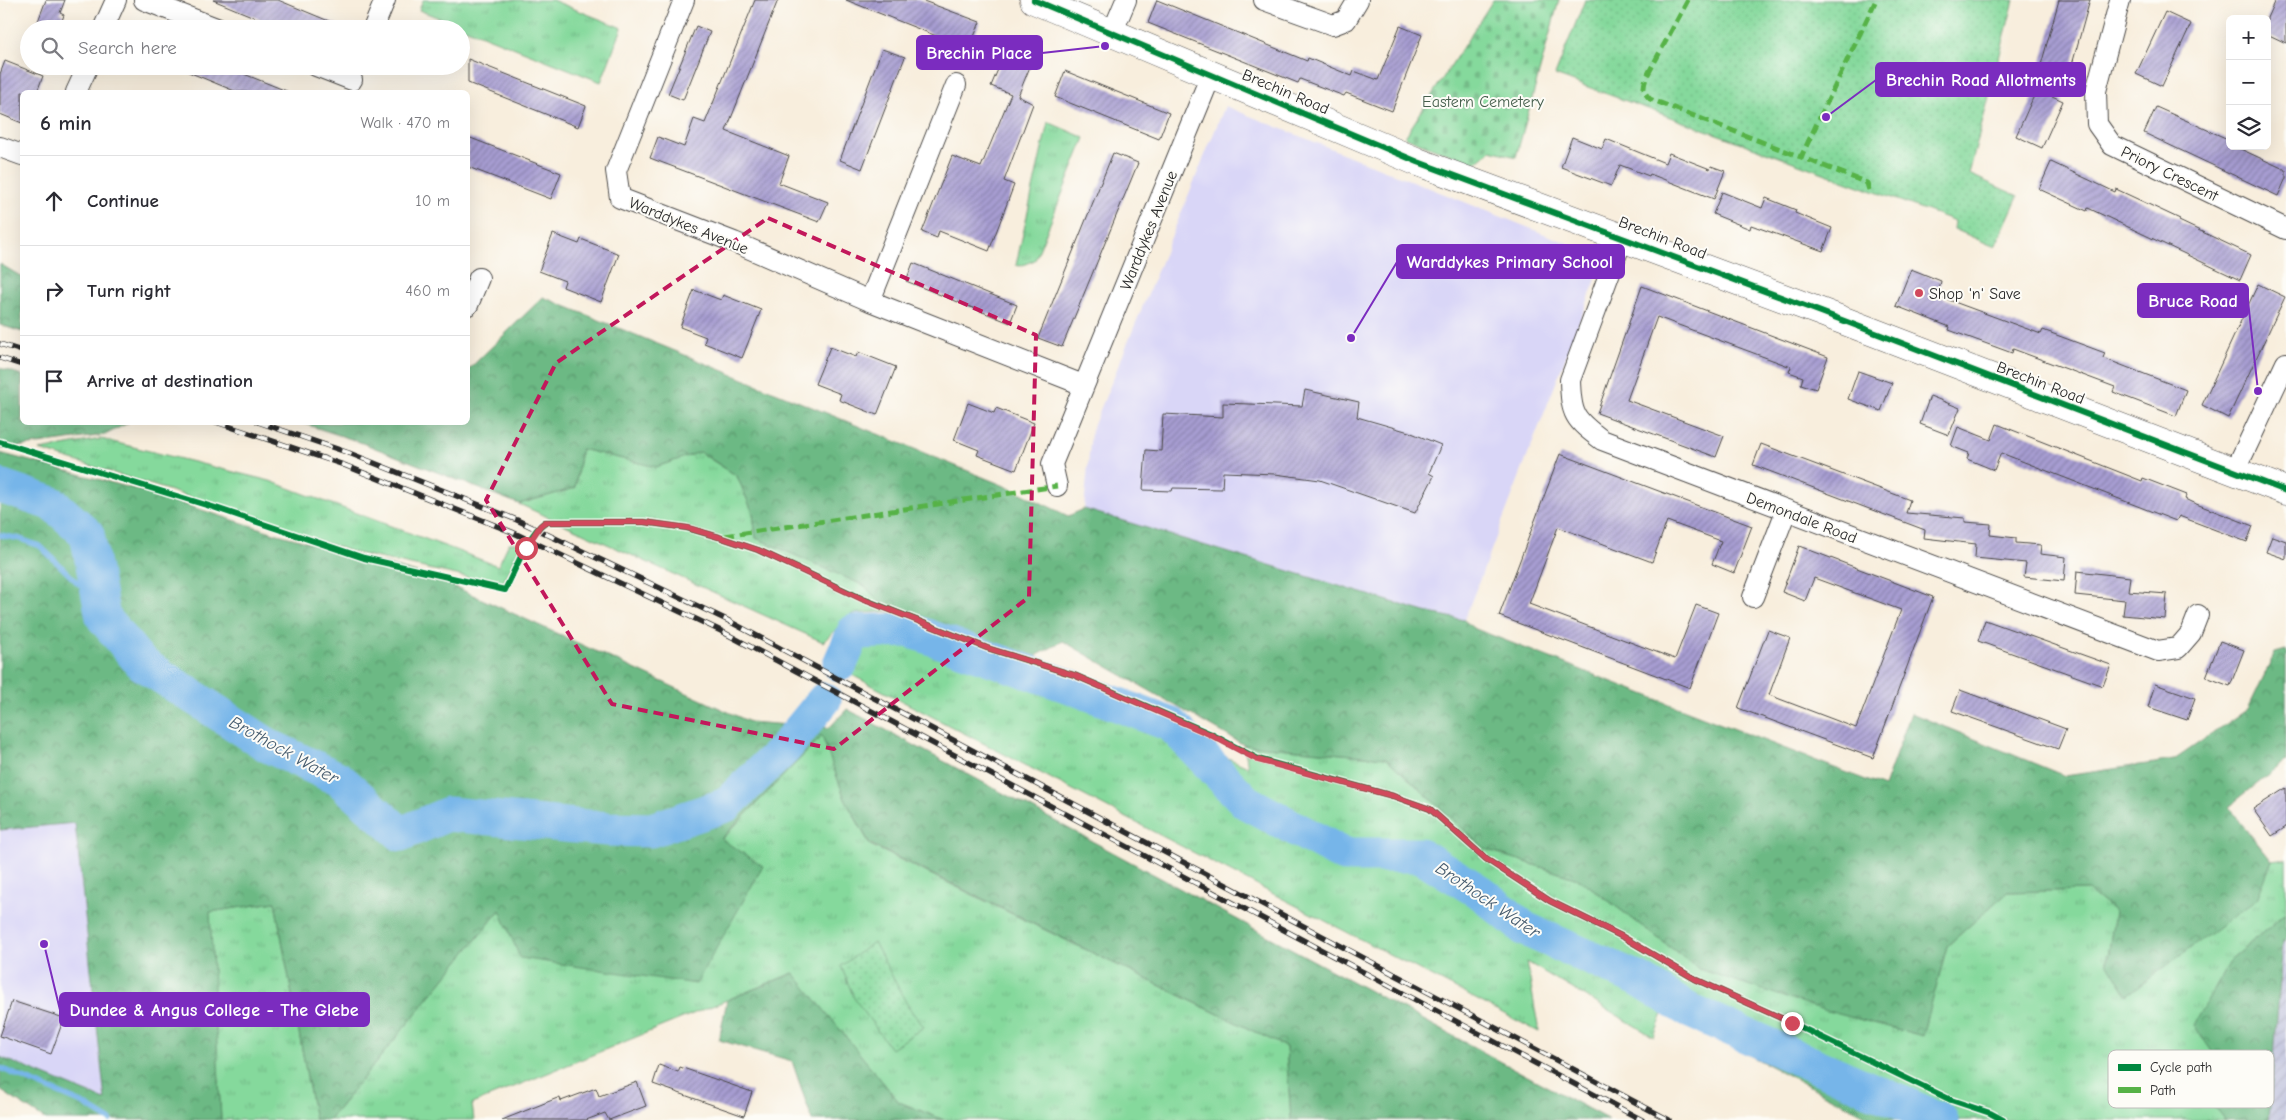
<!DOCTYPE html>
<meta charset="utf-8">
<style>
body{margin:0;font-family:"Comic Neue",sans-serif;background:#f2f2f3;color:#2b2b33}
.controls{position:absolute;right:15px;top:15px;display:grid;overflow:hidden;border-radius:8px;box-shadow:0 5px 20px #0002}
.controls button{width:45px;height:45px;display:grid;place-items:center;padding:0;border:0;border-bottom:1px solid #e1e1e2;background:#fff;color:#2b2b33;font:25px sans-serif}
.stop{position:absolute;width:15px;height:15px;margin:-11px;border:4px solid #d1495b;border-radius:50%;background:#fff}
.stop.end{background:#d1495b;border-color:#fff;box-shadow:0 1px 5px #0008}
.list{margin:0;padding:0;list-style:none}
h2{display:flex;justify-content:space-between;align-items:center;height:65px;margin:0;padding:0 20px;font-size:21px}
h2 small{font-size:16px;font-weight:400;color:#7c7c81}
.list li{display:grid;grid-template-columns:32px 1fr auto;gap:15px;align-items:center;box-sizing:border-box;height:90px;padding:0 20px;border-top:1px solid #e1e1e2}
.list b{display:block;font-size:19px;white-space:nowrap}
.list em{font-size:16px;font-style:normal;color:#7c7c81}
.icon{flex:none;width:28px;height:28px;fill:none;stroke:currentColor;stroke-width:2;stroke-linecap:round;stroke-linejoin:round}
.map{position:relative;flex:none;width:2286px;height:1120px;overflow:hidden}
.search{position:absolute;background:#fff;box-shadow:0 5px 20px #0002;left:20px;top:20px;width:450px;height:55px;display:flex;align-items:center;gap:12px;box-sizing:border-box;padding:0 18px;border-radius:28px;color:#7c7c81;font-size:19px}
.panel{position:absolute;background:#fff;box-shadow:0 5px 20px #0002;left:20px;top:90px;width:450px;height:335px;border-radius:8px}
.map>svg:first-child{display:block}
</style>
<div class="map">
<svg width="2286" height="1120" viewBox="0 0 2286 1120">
<defs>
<pattern id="industrial-furrows" width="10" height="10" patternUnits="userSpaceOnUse" patternTransform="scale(1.25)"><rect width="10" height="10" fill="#c0c2dd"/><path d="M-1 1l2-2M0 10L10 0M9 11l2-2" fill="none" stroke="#a5a7be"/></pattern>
<pattern id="grass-tufts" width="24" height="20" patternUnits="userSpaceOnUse" patternTransform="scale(1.25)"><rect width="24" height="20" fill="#85d99c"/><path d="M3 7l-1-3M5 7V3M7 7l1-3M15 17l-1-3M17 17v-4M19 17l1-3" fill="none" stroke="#73ba87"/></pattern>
<pattern id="forest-crowns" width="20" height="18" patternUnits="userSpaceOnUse" patternTransform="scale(1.25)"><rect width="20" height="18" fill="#6cb984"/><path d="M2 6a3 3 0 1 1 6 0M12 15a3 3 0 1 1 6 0" fill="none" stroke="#59976c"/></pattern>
<pattern id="cemetery-stones" width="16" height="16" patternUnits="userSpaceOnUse" patternTransform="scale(1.25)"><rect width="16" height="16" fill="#85d99c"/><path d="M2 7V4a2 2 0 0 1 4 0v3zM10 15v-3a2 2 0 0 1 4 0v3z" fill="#73ba87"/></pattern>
<pattern id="park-dots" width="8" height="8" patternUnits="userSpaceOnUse" patternTransform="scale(1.25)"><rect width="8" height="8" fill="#85d99c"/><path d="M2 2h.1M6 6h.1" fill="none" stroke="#73ba87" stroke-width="1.8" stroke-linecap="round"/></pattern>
<pattern id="building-hatch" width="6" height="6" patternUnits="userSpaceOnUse" patternTransform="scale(1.25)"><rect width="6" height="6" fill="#a79dd2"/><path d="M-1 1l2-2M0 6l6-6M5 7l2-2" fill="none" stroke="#8880ab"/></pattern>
</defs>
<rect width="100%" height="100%" fill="#fdfcf7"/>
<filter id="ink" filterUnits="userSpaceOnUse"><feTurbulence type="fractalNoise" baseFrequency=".02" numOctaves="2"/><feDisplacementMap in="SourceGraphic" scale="10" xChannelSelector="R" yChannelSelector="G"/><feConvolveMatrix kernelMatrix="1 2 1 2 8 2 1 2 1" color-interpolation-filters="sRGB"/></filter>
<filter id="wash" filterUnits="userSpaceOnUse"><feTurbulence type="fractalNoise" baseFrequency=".0096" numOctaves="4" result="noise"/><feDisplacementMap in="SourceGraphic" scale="20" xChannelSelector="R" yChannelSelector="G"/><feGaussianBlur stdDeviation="1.12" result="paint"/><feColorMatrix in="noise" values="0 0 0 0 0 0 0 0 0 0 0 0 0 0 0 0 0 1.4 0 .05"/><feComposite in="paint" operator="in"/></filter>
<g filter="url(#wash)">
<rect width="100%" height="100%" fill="#f8eedd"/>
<path fill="#d9d6f7" d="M 1225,106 L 1592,253 L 1598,272 L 1595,282 L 1464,620 L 1425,612 L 1084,509 L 1091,432 Z
M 75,822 L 105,1101 L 0,1057 L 0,830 Z"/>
<path fill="url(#industrial-furrows)" d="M 2283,940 L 2286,940 L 2286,1120 L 2269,1120 Z"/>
<path fill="url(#grass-tufts)" stroke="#588264" d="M 423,0 L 552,0 L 622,28 L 601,82 L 419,10 Z
M 1048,122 L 1085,138 L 1035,260 L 1020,266 L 1016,265 Z
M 101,439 L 270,481 L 498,566 L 509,543 L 523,543 L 502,585 L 356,553 L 171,491 L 40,450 Z
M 581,449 L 656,467 L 699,452 L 737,476 L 753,513 L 756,538 L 865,586 L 887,611 L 852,614 L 823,642 L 519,504 L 575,488 Z
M 911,640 L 1166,730 L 1248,767 L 1244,745 L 1386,758 L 1485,849 L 1581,880 L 1699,969 L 1923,1035 L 1947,946 L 2007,892 L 2088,890 L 2115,912 L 2107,962 L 2256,899 L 2272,861 L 2286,859 L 2286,913 L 2231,959 L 2217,1059 L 2208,1100 L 2225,1120 L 1959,1120 L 1718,1010 L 1720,1040 L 1665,1009 L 1654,1037 L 1527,962 L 1539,1032 L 848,673 L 862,641 Z
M 822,736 L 845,799 L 870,845 L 1286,1047 L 1291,1120 L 944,1120 L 899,1102 L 793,973 L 472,1104 L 474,1120 L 329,1120 L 500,910 L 721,840 Z
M 275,902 L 315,1120 L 221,1120 L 209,912 Z"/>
<path fill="url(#forest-crowns)" stroke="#4c7258" d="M 0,264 L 22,277 L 22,332 L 0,325 Z
M 543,297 L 1017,491 L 1068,516 L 1084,509 L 1425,612 L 1464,620 L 1473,628 L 1884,787 L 1911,713 L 2065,776 L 2174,760 L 2248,709 L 2275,653 L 2286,650 L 2286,761 L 2228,807 L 2272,861 L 2257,899 L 2127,995 L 2107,962 L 2115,912 L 2088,890 L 2007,892 L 1947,946 L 1923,1036 L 1827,1011 L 1699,969 L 1581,880 L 1485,849 L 1386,758 L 1244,745 L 1063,641 L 1036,656 L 887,611 L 865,586 L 756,538 L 753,513 L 737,476 L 700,452 L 656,467 L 581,449 L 575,488 L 519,504 L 357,441 L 302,423 L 468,422 L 468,370 Z
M 0,368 L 22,375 L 22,422 L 128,423 L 105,435 L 0,449 Z
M 0,453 L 135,489 L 278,534 L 438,579 L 750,722 L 829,728 L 847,709 L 1609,1120 L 1291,1120 L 1286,1047 L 870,844 L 845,799 L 822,736 L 721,839 L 763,866 L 696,984 L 520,958 L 500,910 L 329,1120 L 315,1120 L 275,902 L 210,912 L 221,1120 L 46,1120 L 0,1090 L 0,1057 L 105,1100 L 75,823 L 0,830 Z
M 2286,913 L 2286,940 L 2283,940 L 2269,1120 L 2225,1120 L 2208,1100 L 2217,1059 L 2194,1025 L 2231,959 Z
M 794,973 L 899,1102 L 944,1120 L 812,1120 L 792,1061 L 719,1040 L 727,1000 Z
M 1717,1010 L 1959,1120 L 1875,1120 L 1720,1040 Z"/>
<path fill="url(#cemetery-stones)" stroke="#588264" d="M 1493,0 L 1559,0 L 1516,157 L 1491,150 L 1474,164 L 1405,137 Z"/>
<path fill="url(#park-dots)" stroke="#588264" d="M 1585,0 L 2014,0 L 1969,174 L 2018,196 L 1995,247 L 1954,229 L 1955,221 L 1555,75 Z
M 874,942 L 909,1008 L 924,1027 L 891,1049 L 854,998 L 841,966 Z"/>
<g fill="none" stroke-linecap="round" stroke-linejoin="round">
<path stroke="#76b5e9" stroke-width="5.5" d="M 0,535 L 20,539 L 40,546 L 79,584 L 98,589
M 0,1068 L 82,1103 L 110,1120"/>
<path stroke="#76b5e9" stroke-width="35" d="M 0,486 L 53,504 L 87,534 L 103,617 L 141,663 L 269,746 L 339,779 L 401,834 L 448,814 L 608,829 L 651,830 L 726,805 L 785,748 L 824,700
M 840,664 L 854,632 L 909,630 L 1072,687 L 1172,725 L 1246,802 L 1344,855 L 1420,855 L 1483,894 L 1525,929 L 1638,979 L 1690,1011 L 1941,1120"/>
</g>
<g id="blocks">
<path fill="url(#building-hatch)" d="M 46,0 L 65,0 L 60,13 L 64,15 L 59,29 L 35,29 Z
M 213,0 L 278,0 L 348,29 L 283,29 Z
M 755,0 L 778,0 L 726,131 L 789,156 L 779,183 L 828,202 L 819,222 L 650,158 L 658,137 L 684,147 L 694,119 L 705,123 Z
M 846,0 L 921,0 L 980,22 L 969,49 Z
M 1157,0 L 1307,61 L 1308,58 L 1352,76 L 1354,71 L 1378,80 L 1400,26 L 1422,35 L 1392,111 L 1346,93 L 1344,96 L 1300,79 L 1298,83 L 1148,23 Z
M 2059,0 L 2090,0 L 2070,72 L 2041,65 Z
M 2275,0 L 2286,0 L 2286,43 L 2267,34 L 2267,18 Z
M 2165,12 L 2191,24 L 2162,86 L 2136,74 Z
M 696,26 L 710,32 L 683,100 L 668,94 Z
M 1010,41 L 1036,52 L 1018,96 L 1033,104 L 1004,181 L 1014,185 L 989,251 L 939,231 L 937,238 L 922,232 L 952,156 L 981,167 L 1011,94 L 991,86 Z
M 882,49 L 905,57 L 862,169 L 840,160 Z
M 468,59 L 586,106 L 578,127 L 468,83 Z
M 5,61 L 43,76 L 37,92 L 22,92 L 22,123 L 0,114 L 0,74 Z
M 174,66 L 246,66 L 244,74 L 289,92 L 237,92 Z
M 1065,71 L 1169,113 L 1159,139 L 1055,97 Z
M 2037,89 L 2063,101 L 2042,148 L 2016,136 Z
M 2156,107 L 2230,140 L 2230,146 L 2234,146 L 2286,170 L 2286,178 L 2278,196 L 2144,133 Z
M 468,137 L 561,173 L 551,199 L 468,167 Z
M 1572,137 L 1602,149 L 1606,139 L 1665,163 L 1669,153 L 1710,169 L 1711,166 L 1725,171 L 1714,199 L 1650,174 L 1649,176 L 1620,165 L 1611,186 L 1561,167 Z
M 1113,153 L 1138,163 L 1062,347 L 1038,338 Z
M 2051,162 L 2115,192 L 2116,189 L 2180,219 L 2179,221 L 2251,255 L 2240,280 L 2088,208 L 2087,211 L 2039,189 Z
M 1722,192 L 1762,208 L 1766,198 L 1796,210 L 1795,213 L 1832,228 L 1823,251 L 1751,225 L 1750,229 L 1713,214 Z
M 553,234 L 579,244 L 581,239 L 619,254 L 601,302 L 563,287 L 565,281 L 539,271 Z
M 913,263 L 1017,305 L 1010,323 L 906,281 Z
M 1911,269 L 1941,281 L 1938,296 L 2041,334 L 2043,330 L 2105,353 L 2103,358 L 2186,390 L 2176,416 L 2113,392 L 2115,387 L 2013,349 L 2012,353 L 1949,330 L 1950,327 L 1896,306 Z
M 2258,284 L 2285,297 L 2228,418 L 2202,405 Z
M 1642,286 L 1828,357 L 1816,389 L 1801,384 L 1803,377 L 1789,372 L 1791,367 L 1657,317 L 1627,400 L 1724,436 L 1716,457 L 1597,413 Z
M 694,290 L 721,300 L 723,295 L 761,310 L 742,358 L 704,343 L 706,337 L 680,327 Z
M 830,347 L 856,357 L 858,352 L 896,367 L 877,415 L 839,400 L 841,394 L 815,384 Z
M 1858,371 L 1892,383 L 1881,411 L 1848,399 Z
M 1305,390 L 1359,402 L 1357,417 L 1409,432 L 1441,445 L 1429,473 L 1434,476 L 1415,513 L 1320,480 L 1275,474 L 1223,472 L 1222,489 L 1173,488 L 1172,491 L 1143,490 L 1146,450 L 1161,451 L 1163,414 L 1223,417 L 1223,403 L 1302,406 Z
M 1930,396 L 1960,408 L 1949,435 L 1920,424 Z
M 968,403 L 994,413 L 996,408 L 1034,423 L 1016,470 L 977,455 L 979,450 L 954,440 Z
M 1997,424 L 2142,481 L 2143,478 L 2187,495 L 2185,499 L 2191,502 L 2253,526 L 2247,542 L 2179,516 L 2176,521 L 2001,453 L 1994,470 L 1967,459 L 1969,453 L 1951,446 L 1958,427 L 1991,440 Z
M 1761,444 L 1910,500 L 1906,513 L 1965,518 L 1965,522 L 1991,524 L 1990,535 L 2016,538 L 2016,543 L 2041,545 L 2040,554 L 2066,557 L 2064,581 L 2024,577 L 2026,563 L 1975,558 L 1976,544 L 1924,538 L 1925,530 L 1753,465 Z
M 1560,454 L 1752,526 L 1734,573 L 1712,564 L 1721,541 L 1667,521 L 1652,562 L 1558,527 L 1529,604 L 1675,659 L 1696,605 L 1718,613 L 1690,688 L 1499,616 Z
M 2272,536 L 2286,541 L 2286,559 L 2266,552 Z
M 1799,546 L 1933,597 L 1873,758 L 1738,708 L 1768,630 L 1790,638 L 1769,695 L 1856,728 L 1901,610 L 1814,578 L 1805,601 L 1782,592 Z
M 2077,571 L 2130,577 L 2128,591 L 2167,594 L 2165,619 L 2123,615 L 2125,600 L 2075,595 Z
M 1985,620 L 2111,665 L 2103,686 L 1978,641 Z
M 2220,641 L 2244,650 L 2230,686 L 2206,677 Z
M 2155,684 L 2195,698 L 2187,720 L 2148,707 Z
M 1960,690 L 2066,729 L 2058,749 L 1952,711 Z
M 2286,788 L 2286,827 L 2272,836 L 2253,809 Z
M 12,1001 L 64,1018 L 51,1054 L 0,1036 Z
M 659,1065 L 678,1072 L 680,1067 L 752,1092 L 744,1116 L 653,1084 Z
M 637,1082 L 646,1106 L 609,1120 L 605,1113 L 586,1120 L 502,1120 L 560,1097 L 561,1101 L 596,1088 L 599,1096 Z"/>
</g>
</g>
<g filter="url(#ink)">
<use href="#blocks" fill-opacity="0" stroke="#4a4846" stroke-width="1"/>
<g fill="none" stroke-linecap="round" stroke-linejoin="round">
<g stroke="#4a4846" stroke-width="22">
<path id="street" d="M 144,0 L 219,29
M 684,0 L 616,171 L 620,198 L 734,242 L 870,301 L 1083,385
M 1264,0 L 1333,25 L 1346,20 L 1358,0
M 2120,0 L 2096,91 L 2097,124 L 2112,145 L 2286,229
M 103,29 L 116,0
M 373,29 L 385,0
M 1112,33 L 1126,0
M 316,66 L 352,80
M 76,92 L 88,66
M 0,147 L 22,155
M 1623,237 L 1570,380 C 1571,415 1574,419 1602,440 L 2158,651 L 2178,648 L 2191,633 L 2198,615
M 870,301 L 956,85
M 468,305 L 479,278
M 2235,471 L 2286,363
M 1057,486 L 1052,464 L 1211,75
M 1753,597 L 1786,511"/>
</g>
<g stroke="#4a4846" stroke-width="29">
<path id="secondary" d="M 1034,0 L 1418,162 L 1821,312 L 2286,491"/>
</g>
<use href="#street" stroke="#fff" stroke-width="20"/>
<use href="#secondary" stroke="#fff" stroke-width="28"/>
<g stroke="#2b2b2b" stroke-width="5.5">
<path id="rail" d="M 0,344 L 22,351
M 0,358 L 22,365
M 216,422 L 344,465 L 512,532 L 721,631 L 1642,1120
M 258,422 L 349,453 L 517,520 L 727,620 L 1669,1120"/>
</g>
<use href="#rail" stroke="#fdfcf7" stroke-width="4" stroke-dasharray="11" stroke-linecap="butt"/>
<path stroke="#56b246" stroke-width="5" stroke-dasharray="10 5" stroke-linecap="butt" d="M 1688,0 L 1647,76 C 1643,86 1642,91 1650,99 L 1801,157
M 1869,190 L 1867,183 L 1801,157 L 1876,0
M 725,536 L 1057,486"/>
<g stroke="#fdfcf7" stroke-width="9">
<path id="cycleway" d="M 1034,0 L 1418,162 L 1821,312 L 2286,491
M 0,442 L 216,508 L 364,558 L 505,590 C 515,571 528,534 545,522 L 644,522 L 687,528 L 719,537 L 758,550 L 863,599 L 987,648 L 1074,675 L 1209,733 L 1258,759 L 1393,796 L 1430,809 L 1486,859 L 1550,901 L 1623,937 L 1695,979 L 1792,1023 L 1951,1100 L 1990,1113 L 2003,1120"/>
</g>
<use href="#cycleway" stroke="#00873e" stroke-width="6"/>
</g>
</g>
<g fill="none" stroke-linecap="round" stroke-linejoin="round" filter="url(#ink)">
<path stroke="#d1495b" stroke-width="6" d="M 526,548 L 540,526 L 545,522 L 644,522 L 688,528 L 719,537 L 758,550 L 862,599 L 987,648 L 1074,675 L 1209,734 L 1258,760 L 1393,796 L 1430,809 L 1486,859 L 1550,901 L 1623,937 L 1695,979 L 1792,1023"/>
</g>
<path fill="none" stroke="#c2185b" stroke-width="4" stroke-dasharray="10 6" stroke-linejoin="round" d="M 768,218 L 1036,335 L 1029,597 L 834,749 L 612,704 L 486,500 L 556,363 Z"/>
<circle fill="#d1495b" stroke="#fdfcf7" stroke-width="2" cx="1919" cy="293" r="5"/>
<g text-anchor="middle" stroke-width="4" stroke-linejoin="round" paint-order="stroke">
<g font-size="16" fill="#2b2b2b" stroke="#fdfcf7">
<text transform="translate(1286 91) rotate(23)" y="6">Brechin Road</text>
<text transform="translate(2170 173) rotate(26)" y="6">Priory Crescent</text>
<text transform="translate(689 225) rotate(22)" y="6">Warddykes Avenue</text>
<text transform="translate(1148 230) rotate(-68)" y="6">Warddykes Avenue</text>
<text transform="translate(1663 237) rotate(21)" y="6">Brechin Road</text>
<text transform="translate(2041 382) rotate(21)" y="6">Brechin Road</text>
<text transform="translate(1802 517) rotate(21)" y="6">Demondale Road</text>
</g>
<g font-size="16" fill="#465f4d" stroke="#fdfcf7">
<text x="1483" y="107">Eastern Cemetery</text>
</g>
<g font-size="16" fill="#2b2b2b" stroke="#fdfcf7" text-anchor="start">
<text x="1929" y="299">Shop 'n' Save</text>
</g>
<g font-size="18" font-style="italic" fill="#455b6e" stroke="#fdfcf7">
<text transform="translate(284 750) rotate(29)" y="6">Brothock Water</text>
<text transform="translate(1488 900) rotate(34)" y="6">Brothock Water</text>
</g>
</g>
<rect x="2108" y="1050" width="166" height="58" rx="8" fill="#fdfcf7" stroke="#bebdba" stroke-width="1"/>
<rect x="2118" y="1064" width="23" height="7" fill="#00873e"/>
<rect x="2118" y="1087" width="23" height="6" fill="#56b246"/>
<g font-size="14" fill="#2b2b2b">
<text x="2150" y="1072">Cycle path</text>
<text x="2150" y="1095">Path</text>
</g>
<path fill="none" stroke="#7b2cbf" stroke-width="2" d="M1105 46L1042 53M1826 117L1876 80M1351 338L1397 262M2258 391L2248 301M44 944L60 1010"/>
<g fill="#7b2cbf" stroke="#fdfcf7" stroke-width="2">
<circle cx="1105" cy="46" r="5"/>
<circle cx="1826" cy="117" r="5"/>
<circle cx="1351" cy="338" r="5"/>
<circle cx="2258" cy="391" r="5"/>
<circle cx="44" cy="944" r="5"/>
</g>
<g fill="#7b2cbf" stroke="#7b2cbf" stroke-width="2">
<rect x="917" y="36" width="125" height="33" rx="5"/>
<rect x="1876" y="63" width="209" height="33" rx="5"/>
<rect x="1397" y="245" width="227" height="33" rx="5"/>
<rect x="2138" y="284" width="110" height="33" rx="5"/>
<rect x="60" y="993" width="309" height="33" rx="5"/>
</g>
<g font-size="18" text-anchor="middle" font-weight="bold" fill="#fff">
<text x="979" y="59">Brechin Place</text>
<text x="1981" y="86">Brechin Road Allotments</text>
<text x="1510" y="268">Warddykes Primary School</text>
<text x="2193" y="307">Bruce Road</text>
<text x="214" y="1016">Dundee &amp; Angus College - The Glebe</text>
</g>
</svg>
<div class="controls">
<button>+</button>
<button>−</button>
<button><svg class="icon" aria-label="layers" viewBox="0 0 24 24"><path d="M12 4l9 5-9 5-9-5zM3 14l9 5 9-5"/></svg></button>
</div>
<div class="stop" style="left:526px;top:548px"></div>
<div class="stop end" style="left:1792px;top:1023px"></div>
<div class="search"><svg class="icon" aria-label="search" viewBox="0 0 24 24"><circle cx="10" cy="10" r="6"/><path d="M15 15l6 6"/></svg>Search here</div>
<section class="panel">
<h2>6 min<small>Walk · 470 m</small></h2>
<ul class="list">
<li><svg class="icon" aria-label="ahead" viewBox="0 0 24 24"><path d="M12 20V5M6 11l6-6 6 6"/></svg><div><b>Continue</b></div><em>10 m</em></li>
<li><svg class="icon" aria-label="right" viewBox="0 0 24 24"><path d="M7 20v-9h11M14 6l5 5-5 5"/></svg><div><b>Turn right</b></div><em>460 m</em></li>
<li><svg class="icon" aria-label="arrive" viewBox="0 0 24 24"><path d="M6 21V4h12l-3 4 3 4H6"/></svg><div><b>Arrive at destination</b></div></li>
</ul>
</section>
</div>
